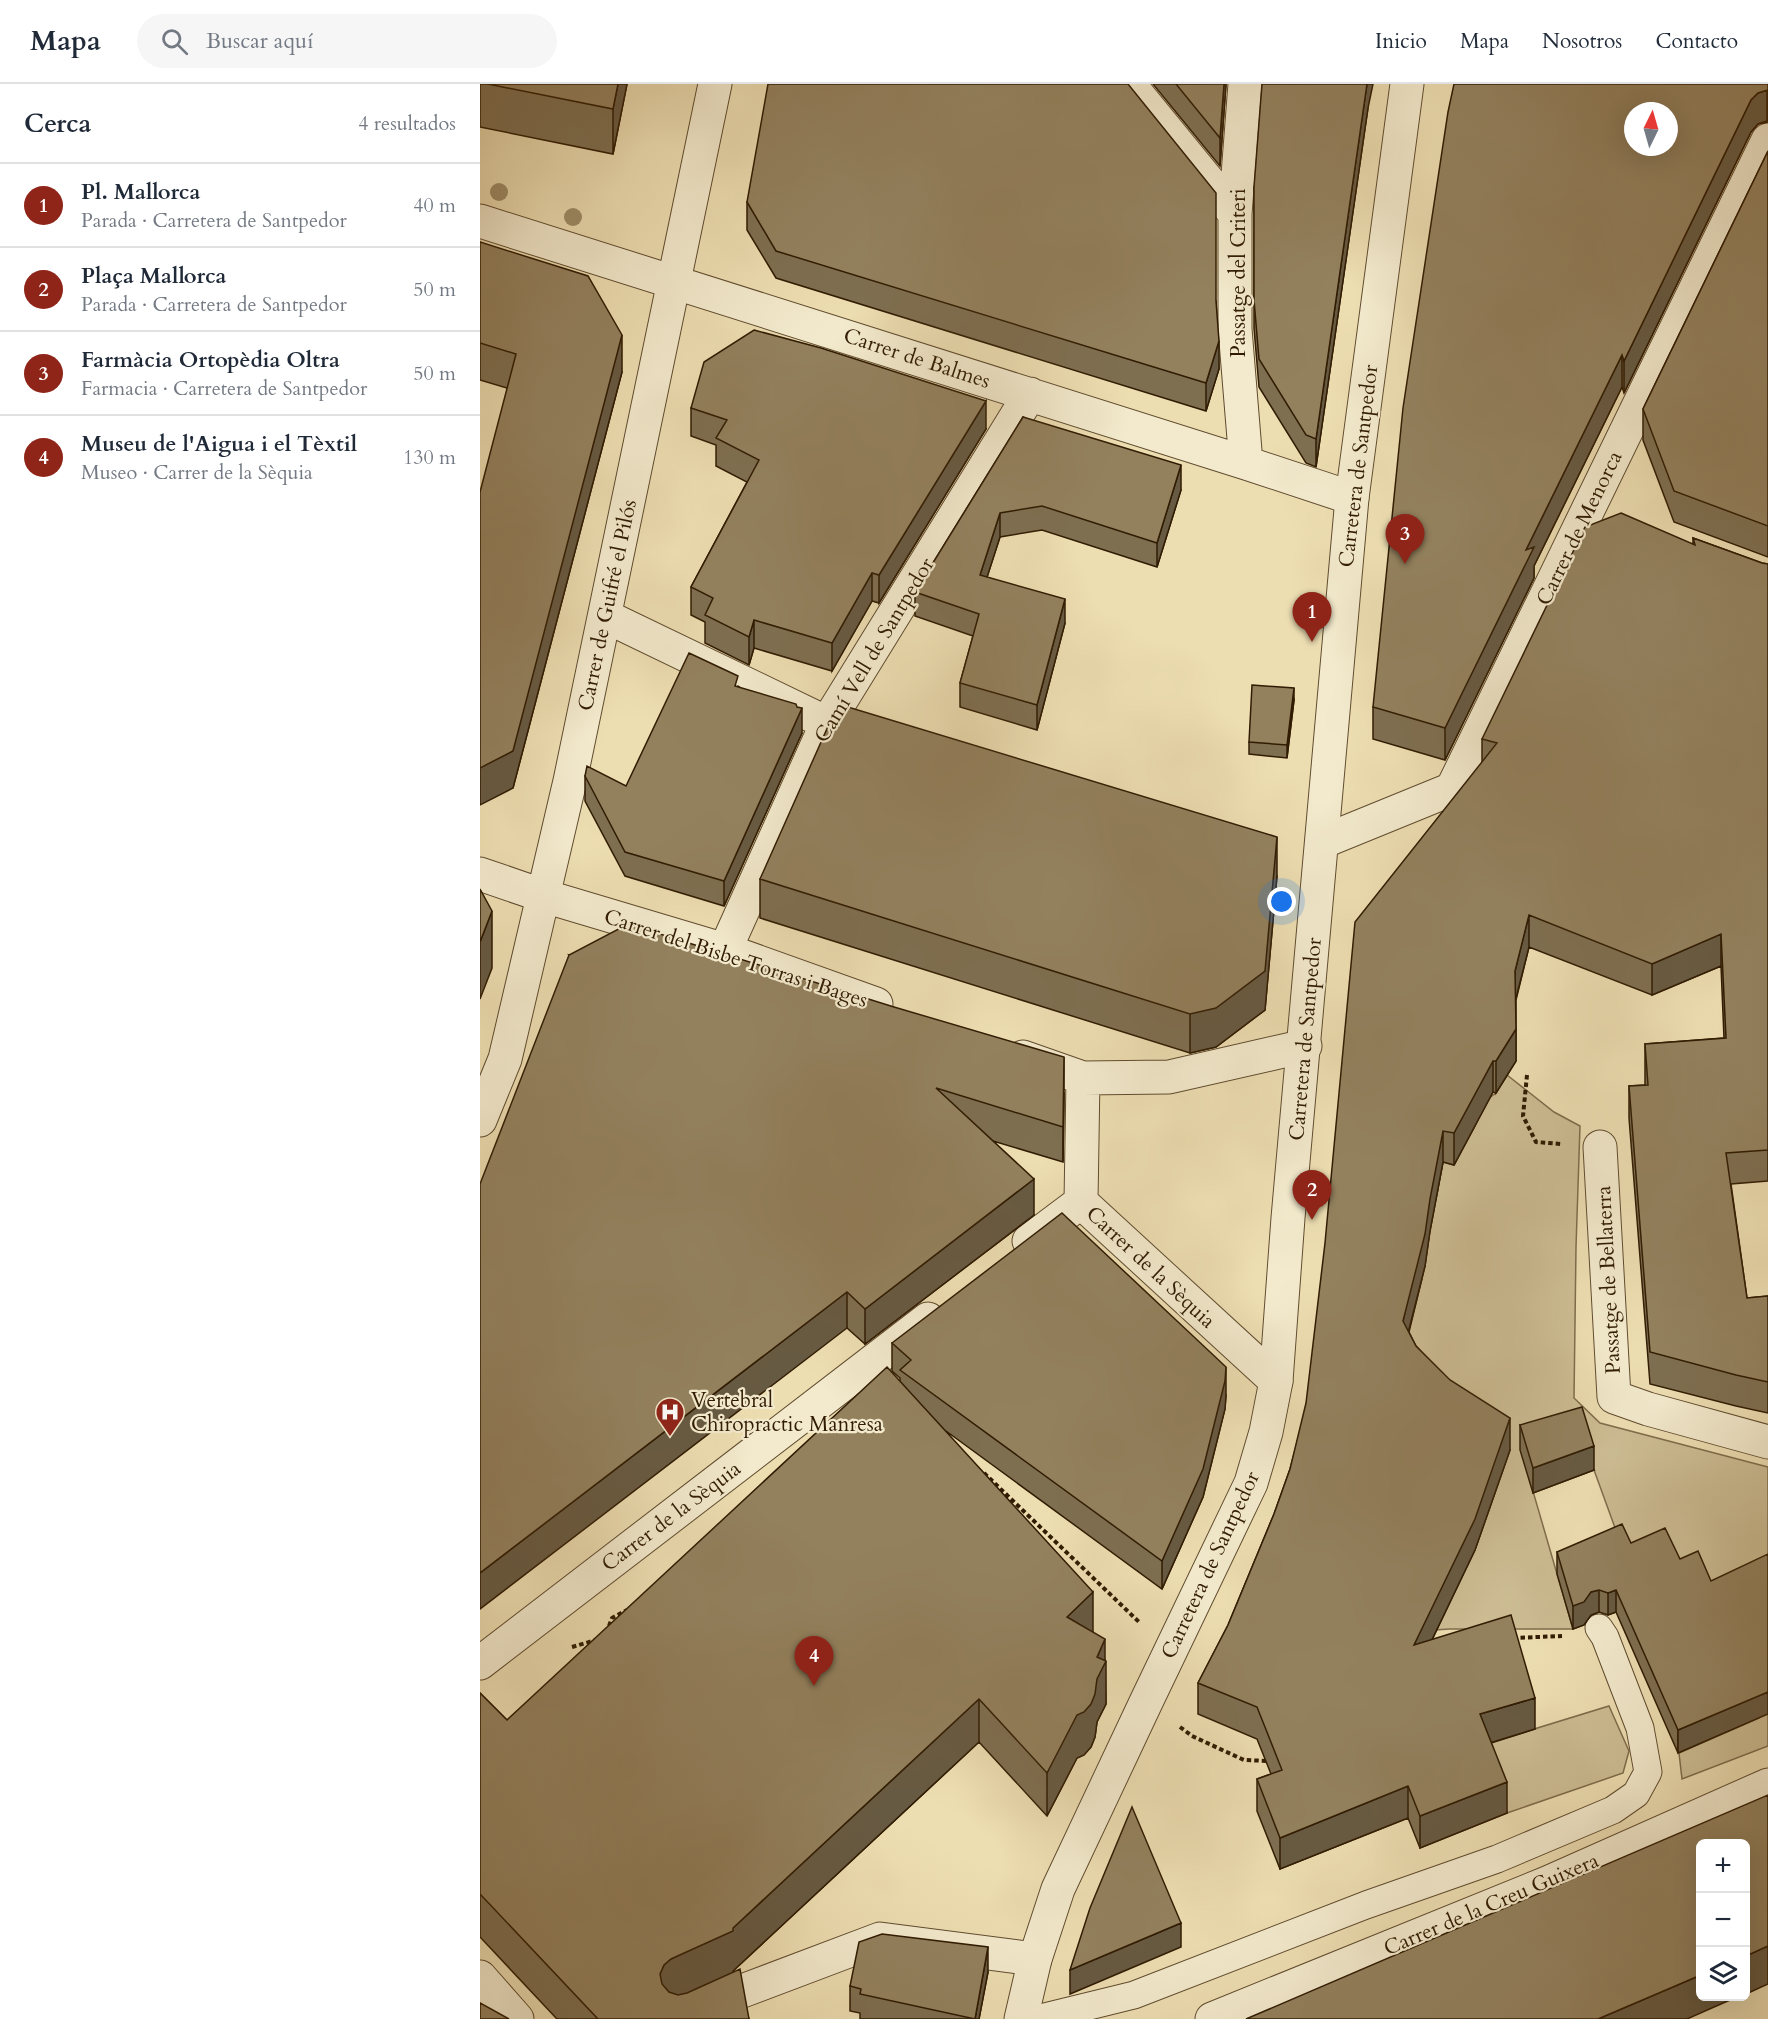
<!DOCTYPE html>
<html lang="es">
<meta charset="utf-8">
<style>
body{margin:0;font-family:Cardo,serif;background:#f6f6f7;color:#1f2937}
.controls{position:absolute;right:18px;bottom:18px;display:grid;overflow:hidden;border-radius:9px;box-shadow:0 6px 24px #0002}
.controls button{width:54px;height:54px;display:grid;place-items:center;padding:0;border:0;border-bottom:2px solid #e0e1e3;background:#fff;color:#1f2937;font:30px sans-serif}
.compass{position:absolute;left:1144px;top:18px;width:54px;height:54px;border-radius:50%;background:#fff;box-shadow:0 6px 24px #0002;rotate:5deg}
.you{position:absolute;left:802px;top:818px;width:21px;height:21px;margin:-15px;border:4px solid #fff;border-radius:50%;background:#1a73e8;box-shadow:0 0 0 9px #1a73e833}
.badge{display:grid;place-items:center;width:39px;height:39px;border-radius:50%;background:#8f2418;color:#fff;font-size:20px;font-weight:700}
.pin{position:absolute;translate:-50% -50px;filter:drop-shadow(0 2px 3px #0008)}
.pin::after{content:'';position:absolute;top:32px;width:21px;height:18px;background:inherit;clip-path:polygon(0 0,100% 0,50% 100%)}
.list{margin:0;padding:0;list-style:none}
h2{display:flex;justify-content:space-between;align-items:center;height:78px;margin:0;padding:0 24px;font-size:26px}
h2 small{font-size:20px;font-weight:400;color:#747a83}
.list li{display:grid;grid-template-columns:39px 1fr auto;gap:18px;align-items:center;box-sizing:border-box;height:84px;padding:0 24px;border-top:2px solid #e0e1e3}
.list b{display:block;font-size:22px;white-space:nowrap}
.list p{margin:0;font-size:20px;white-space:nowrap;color:#747a83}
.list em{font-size:20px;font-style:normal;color:#747a83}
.icon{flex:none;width:33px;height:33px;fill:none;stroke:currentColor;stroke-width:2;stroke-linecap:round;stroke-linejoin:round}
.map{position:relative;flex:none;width:1288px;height:1935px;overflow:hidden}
header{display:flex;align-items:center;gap:36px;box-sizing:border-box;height:84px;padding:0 30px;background:#fff;border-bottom:2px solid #e0e1e3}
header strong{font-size:28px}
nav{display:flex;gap:33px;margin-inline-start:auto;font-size:21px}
.search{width:420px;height:54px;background:#f6f6f7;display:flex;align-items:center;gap:15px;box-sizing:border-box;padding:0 21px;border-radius:33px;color:#747a83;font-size:22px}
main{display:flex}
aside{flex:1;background:#fff}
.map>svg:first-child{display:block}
</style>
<header>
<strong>Mapa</strong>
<div class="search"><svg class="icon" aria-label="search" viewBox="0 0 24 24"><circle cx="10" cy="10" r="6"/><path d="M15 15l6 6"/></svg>Buscar aquí</div>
<nav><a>Inicio</a><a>Mapa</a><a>Nosotros</a><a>Contacto</a></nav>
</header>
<main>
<aside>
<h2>Cerca<small>4 resultados</small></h2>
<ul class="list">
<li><span class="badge">1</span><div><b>Pl. Mallorca</b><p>Parada · Carretera de Santpedor</p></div><em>40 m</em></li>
<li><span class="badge">2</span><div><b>Plaça Mallorca</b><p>Parada · Carretera de Santpedor</p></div><em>50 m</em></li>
<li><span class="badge">3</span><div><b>Farmàcia Ortopèdia Oltra</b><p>Farmacia · Carretera de Santpedor</p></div><em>50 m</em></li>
<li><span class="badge">4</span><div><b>Museu de l'Aigua i el Tèxtil</b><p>Museo · Carrer de la Sèquia</p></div><em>130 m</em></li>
</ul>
</aside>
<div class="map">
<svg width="1288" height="1935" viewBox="0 0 1288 1935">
<rect width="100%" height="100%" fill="#eddeb2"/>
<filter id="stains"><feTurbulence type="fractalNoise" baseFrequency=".00333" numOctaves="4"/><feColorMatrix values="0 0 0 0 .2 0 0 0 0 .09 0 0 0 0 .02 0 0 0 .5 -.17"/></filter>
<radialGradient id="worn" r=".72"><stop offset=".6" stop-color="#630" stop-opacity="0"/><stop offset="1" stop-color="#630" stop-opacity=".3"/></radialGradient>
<path fill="#cdbd94" stroke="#7f6c4c" stroke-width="1.5" d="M 1027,991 L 1074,1028 L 1100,1042 L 1096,1163 L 1094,1314 L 1120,1339 L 1288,1383 L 1288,1493 L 1231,1519 L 1142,1463 L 1114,1386 L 1102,1348 L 1041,1366 L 1093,1545 L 969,1545 L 928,1548 L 923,1269 L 942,1195 L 953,1115 L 956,1115 L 963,1078 L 974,1081 L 995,1042 L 1001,1020 L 1016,1009 Z
M 1288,1529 L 1288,1662 L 1202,1695 L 1199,1669 L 1279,1634 Z
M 1129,1622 L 1149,1667 L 1143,1689 L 1027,1729 L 1002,1661 Z"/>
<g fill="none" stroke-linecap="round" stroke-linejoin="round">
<g stroke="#604c2f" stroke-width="29">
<path id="service" d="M 556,1935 L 654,1911 L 886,1821 L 1017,1775 L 1133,1726 L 1156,1710 L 1168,1688 L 1160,1644 L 1125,1553 L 1119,1544"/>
</g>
<g stroke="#604c2f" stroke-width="35">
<path id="pedestrian" d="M 245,866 L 347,639"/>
</g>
<g stroke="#604c2f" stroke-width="35">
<path id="minor" d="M 649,0 L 755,130
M 765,0 L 755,130 L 755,245 L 766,379
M 0,137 L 766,379 L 872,414
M 125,532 L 347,639 L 550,310
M 842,758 L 972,705 L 1288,56
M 0,790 L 64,812 L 245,866 L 396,920
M 543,973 L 603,994 L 689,993 L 825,962
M 0,1036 L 25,975 L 90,697 L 235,0
M 1120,1063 L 1134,1313 L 1168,1325 L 1288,1358
M 601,1118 L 603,994
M 549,1157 L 601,1118 L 796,1297
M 0,1579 L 448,1235
M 0,1893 L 37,1935
M 199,1935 L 257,1909 L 400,1855 L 555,1875
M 732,1935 L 1067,1799 L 1288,1701"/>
</g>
<g stroke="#604c2f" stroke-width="35">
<path id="tertiary" d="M 541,1935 L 555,1875 L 578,1805 L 667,1616 L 771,1399 L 786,1348 L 796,1297 L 808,1134 L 872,414 L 927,0"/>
</g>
<path stroke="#311c03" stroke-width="4" stroke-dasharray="4.5 3" stroke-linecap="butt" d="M 1047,991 L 1043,1032 L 1056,1058 L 1081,1060
M 504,1389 L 659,1538
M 129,1542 L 132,1534 L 147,1526
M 1033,1554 L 1082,1552
M 92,1563 L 116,1556
M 700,1643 L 712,1652 L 764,1676 L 789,1677"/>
<use href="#service" stroke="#f3eacd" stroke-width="27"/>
<use href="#pedestrian" stroke="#f3eacd" stroke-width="33"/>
<use href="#minor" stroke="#f3eacd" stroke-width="33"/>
<use href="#tertiary" stroke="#f3eacd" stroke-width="33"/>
</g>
<g fill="#9f8e69">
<circle cx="19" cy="108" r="9"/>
<circle cx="93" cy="133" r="9"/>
</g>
<path fill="#7e6f51" stroke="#311c03" stroke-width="1.5" d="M 0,0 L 147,0 L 133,70 L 0,43 Z
M 673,0 L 746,0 L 740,82 Z
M 1288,0 L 1288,38 L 1278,40 L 1271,48 L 1144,309 L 1142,303 L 1054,482 L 1054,494 L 965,676 L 893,655 L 893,623 Z
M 888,24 L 836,383 L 826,379 L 779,303 L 774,244 L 774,103 Z
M 1288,67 L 1288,473 L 1194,438 L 1163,356 L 1163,325 Z
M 267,118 L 736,217 L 739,285 L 726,327 L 296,194 L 267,146 Z
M 0,158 L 142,288 L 33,704 L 27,304 L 0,296 Z
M 211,324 L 506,345 L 399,519 L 392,517 L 352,587 L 274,564 L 269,581 L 225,559 L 225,538 L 211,531 L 211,503 L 267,398 L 236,382 L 236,361 L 211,352 Z
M 543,333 L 701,406 L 677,483 L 562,446 L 520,453 L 507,493 L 585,539 L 557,646 L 480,623 L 480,599 L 493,552 L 435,532 L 435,508 Z
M 1213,454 L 1282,479 L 1288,480 L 1288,1097 L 1251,1100 L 1267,1214 L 1288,1212 L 1288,1329 L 1256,1322 L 1170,1300 L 1149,1034 L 1149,1002 L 1165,1001 L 1165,960 L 1244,954 L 1241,882 L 1172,911 L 1049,863 L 1036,916 L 1036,977 L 1016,1009 L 1013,1008 L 974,1081 L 963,1078 L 950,1147 L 945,1182 L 929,1248 L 936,1262 L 1030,1366 L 995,1466 L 952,1556 L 1055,1645 L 1011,1659 L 1027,1729 L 940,1764 L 928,1734 L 800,1785 L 777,1727 L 777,1695 L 791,1690 L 777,1655 L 718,1630 L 718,1599 L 748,1541 L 794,1430 L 810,1385 L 1002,678 L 1002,655 L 1213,459 Z
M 258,602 L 322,649 L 244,822 L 145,792 L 105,717 L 105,692 L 146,702 Z
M 814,616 L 807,674 L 769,670 L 769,658 Z
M 797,792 L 785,926 L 736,963 L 710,969 L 280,834 L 280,795 Z
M 89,871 L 584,1009 L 583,1078 L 513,1057 L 554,1131 L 385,1260 L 367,1244 Z
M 412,1259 L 746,1311 L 745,1325 L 723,1413 L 682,1505 L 466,1347 L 613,1548 L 625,1576 L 626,1620 L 617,1638 L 615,1653 L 611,1663 L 604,1671 L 597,1674 L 567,1732 L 499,1658 L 253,1887 L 269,1935 L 77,1935 L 0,1853 L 0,1609 L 27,1636 L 420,1297 L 420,1294 L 412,1287 Z
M 1040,1341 L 1114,1386 L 1053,1409 L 1040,1366 Z
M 1151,1459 L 1200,1475 L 1198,1669 L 1136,1528 L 1128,1531 L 1119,1528 L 1111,1531 L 1104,1541 L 1093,1545 L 1077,1490 L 1077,1468 Z
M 508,1888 L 499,1935 L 380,1935 L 380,1929 L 370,1927 L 370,1902 Z"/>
<path fill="#675a42" stroke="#311c03" stroke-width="1.5" d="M 138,0 L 147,0 L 133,70 L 133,25 Z
M 744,0 L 746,0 L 740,82 L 740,54 Z
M 887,0 L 893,0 L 888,24 L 836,383 L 836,355 Z
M 1287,6 L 1287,37 L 1278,40 L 1271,48 L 1144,309 L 1144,277 L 1271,16 L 1278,9 Z
M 142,251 L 142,288 L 33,704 L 0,721 L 0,684 Z
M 739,257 L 739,285 L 726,327 L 726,299 Z
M 1142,271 L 1142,303 L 1054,482 L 1054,494 L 965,676 L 965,644 L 1046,466 Z
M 506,317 L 506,345 L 399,519 L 399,491 Z
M 701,381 L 701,406 L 677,483 L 677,459 Z
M 520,429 L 520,453 L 500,515 L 500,491 Z
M 392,489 L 392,517 L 352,587 L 352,559 Z
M 585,515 L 585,539 L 557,646 L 557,621 Z
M 274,536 L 274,564 L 269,581 L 269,553 Z
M 814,604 L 814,616 L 807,674 L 807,661 Z
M 322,624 L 322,649 L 244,822 L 244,797 Z
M 797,753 L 797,792 L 785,926 L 736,963 L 710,969 L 710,930 Z
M 12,827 L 12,884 L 0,915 L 0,858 Z
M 1049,831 L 1049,863 L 1035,918 L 1035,887 Z
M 1241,850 L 1241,882 L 1172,911 L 1172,880 Z
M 1036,945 L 1036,977 L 1016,1009 L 1016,977 Z
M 584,973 L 584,1009 L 583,1078 L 583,1043 Z
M 1013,977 L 1013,1008 L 974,1081 L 974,1049 Z
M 963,1047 L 963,1078 L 950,1147 L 945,1182 L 923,1269 L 923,1237 Z
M 554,1095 L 554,1131 L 385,1260 L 385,1225 Z
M 367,1208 L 367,1244 L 0,1525 L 0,1489 Z
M 746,1283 L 746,1311 L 745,1325 L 723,1413 L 682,1505 L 682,1477 Z
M 1030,1334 L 1030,1366 L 995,1466 L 934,1593 L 934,1561 Z
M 1114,1362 L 1114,1386 L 1053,1409 L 1053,1384 Z
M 1119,1506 L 1119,1528 L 1111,1531 L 1104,1541 L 1093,1545 L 1093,1522 L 1111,1508 Z
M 1136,1506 L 1136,1528 L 1128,1531 L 1128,1509 Z
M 613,1508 L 613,1551 L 587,1533 Z
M 625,1555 L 625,1580 L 626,1577 L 626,1620 L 617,1638 L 615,1653 L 611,1663 L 604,1671 L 597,1674 L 567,1732 L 567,1689 Z
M 1288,1608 L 1288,1630 L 1198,1669 L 1198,1646 Z
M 1055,1614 L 1055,1645 L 1000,1662 L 1000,1630 Z
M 499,1615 L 499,1658 L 253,1887 L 253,1890 L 180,1933 L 180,1890 L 184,1881 L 191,1875 L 253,1844 Z
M 1027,1698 L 1027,1729 L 940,1764 L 940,1732 Z
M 928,1702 L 928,1734 L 800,1785 L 800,1754 Z
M 701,1839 L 701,1863 L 590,1910 L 590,1886 Z
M 1288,1862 L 1288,1900 L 1266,1910 L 1266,1872 Z
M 508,1863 L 508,1888 L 499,1935 L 495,1935 Z
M 1221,1891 L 1221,1912 L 1259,1912 L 1207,1935 L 1118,1935 Z"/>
<path fill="#93815e" stroke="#311c03" stroke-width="1.5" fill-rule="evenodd" d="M 8,0 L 138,0 L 133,25 Z
M 288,0 L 648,0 L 736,109 L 736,217 L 739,257 L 726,299 L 296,167 L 267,118 Z
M 696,0 L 744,0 L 740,54 Z
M 782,0 L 887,0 L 836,355 L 826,351 L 779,275 L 774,216 L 774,103 Z
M 974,0 L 1288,0 L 1288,6 L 1278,9 L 1271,16 L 1144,277 L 1142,271 L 1046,466 L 1054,463 L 965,644 L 893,623 L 923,324 L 968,28 ZM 1153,27 L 1189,27 L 1189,63 L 1153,63 Z
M 1288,67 L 1288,442 L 1194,407 L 1163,325 Z
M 0,158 L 108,192 L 142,251 L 33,667 L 0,684 L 0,408 L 36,270 L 0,259 Z
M 274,246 L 341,264 L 506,317 L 399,491 L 392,489 L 352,559 L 274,536 L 269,553 L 225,531 L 233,514 L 211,503 L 279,376 L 236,354 L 247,336 L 211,324 L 224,278 Z
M 543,333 L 701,381 L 677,459 L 562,422 L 520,429 L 500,491 L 585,515 L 557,621 L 480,599 L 499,530 L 435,508 Z
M 1141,429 L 1215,461 L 1213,454 L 1282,479 L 1288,480 L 1288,1066 L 1246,1069 L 1267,1214 L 1288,1212 L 1288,1298 L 1256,1291 L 1170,1268 L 1149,1002 L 1168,1001 L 1165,960 L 1246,954 L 1241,850 L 1172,880 L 1049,831 L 1035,887 L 1036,945 L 1016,977 L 1013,977 L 974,1049 L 963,1047 L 950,1115 L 945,1150 L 923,1237 L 936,1262 L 970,1296 L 1030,1334 L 995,1435 L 934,1561 L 1031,1531 L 1055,1614 L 1000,1630 L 1027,1698 L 940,1732 L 928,1702 L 800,1754 L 777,1695 L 802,1686 L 777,1623 L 718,1599 L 748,1541 L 794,1430 L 810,1385 L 826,1319 L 845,1159 L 875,838 L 1017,659 L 1002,655 L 1105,443 Z
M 209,569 L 258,592 L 255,602 L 316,620 L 317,623 L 322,624 L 244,797 L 145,768 L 105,692 L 107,682 L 146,702 Z
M 772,601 L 814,604 L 807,661 L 769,658 Z
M 358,620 L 797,753 L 785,887 L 736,924 L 710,930 L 280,795 Z
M 0,805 L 12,827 L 0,858 Z
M 148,840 L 414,923 L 584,973 L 583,1043 L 456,1004 L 554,1095 L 385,1225 L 367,1208 L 0,1489 L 0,1100 L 89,871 Z
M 582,1129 L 746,1283 L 745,1297 L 723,1385 L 682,1477 L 420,1286 L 431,1276 L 412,1259 Z
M 407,1283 L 613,1508 L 587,1533 L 625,1555 L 617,1573 L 626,1577 L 617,1595 L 615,1610 L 611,1620 L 604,1628 L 597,1631 L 567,1689 L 499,1615 L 253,1844 L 253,1847 L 191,1875 L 184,1881 L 180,1890 L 182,1900 L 189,1908 L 198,1911 L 207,1909 L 260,1885 L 269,1935 L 118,1935 L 0,1810 L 0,1609 L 27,1636 Z
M 1102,1323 L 1114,1362 L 1053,1384 L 1040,1341 Z
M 1142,1440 L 1151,1459 L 1185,1444 L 1200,1475 L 1218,1467 L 1231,1497 L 1288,1470 L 1288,1608 L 1198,1646 L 1136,1506 L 1128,1509 L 1119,1506 L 1111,1508 L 1104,1518 L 1093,1522 L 1077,1468 Z
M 1288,1711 L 1288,1862 L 1266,1872 L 1266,1760 L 1221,1760 L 1221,1891 L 1118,1935 L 766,1935 Z
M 652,1723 L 701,1839 L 590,1886 L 610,1824 Z
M 402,1850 L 508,1863 L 495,1935 L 380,1910 L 381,1905 L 370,1902 L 379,1858 Z
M 0,1919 L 29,1935 L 0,1935 Z"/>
<defs>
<g id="hospital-pin" transform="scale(1.5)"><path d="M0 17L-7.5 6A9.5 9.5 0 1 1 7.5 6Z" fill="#8f2418" stroke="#f3eacd"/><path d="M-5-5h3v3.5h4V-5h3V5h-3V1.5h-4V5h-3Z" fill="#fff"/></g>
</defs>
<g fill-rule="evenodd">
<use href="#hospital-pin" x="190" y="1328"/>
</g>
<g text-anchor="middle" stroke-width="4.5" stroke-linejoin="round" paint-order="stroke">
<g font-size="21" fill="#311c03" stroke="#f3eacd">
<text transform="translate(758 189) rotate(-90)" y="7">Passatge del Criteri</text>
<text transform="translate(437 274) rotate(18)" y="7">Carrer de Balmes</text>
<text transform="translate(878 382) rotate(-83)" y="7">Carretera de Santpedor</text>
<text transform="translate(1099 444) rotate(-64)" y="7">Carrer de Menorca</text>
<text transform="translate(127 521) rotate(-78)" y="7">Carrer de Guifré el Pilós</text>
<text transform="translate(394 566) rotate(-59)" y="7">Camí Vell de Santpedor</text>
<text transform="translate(256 874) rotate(18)" y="7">Carrer del Bisbe Torras i Bages</text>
<text transform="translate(825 955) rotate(-85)" y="7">Carretera de Santpedor</text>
<text transform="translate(671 1183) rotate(43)" y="7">Carrer de la Sèquia</text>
<text transform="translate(1128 1196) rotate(-93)" y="7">Passatge de Bellaterra</text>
<text transform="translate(191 1432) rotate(-37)" y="7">Carrer de la Sèquia</text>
<text transform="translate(730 1481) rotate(-65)" y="7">Carretera de Santpedor</text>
<text transform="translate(1011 1820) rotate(-23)" y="7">Carrer de la Creu Guixera</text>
</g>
<g font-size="21" fill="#311c03" stroke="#f3eacd" text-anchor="start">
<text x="211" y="1323">Vertebral<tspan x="211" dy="24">Chiropractic Manresa</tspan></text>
</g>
</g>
<rect width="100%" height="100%" filter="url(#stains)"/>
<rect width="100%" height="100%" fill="url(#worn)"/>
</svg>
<div class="controls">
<button>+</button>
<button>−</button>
<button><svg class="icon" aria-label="layers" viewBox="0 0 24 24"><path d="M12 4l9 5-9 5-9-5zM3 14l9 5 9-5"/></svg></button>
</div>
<svg class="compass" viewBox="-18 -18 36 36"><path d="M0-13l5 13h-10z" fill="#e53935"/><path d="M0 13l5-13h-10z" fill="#747a83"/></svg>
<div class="you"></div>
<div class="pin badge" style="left:832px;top:558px">1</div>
<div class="pin badge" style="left:832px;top:1136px">2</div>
<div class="pin badge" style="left:925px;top:480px">3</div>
<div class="pin badge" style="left:334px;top:1602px">4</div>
</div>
</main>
